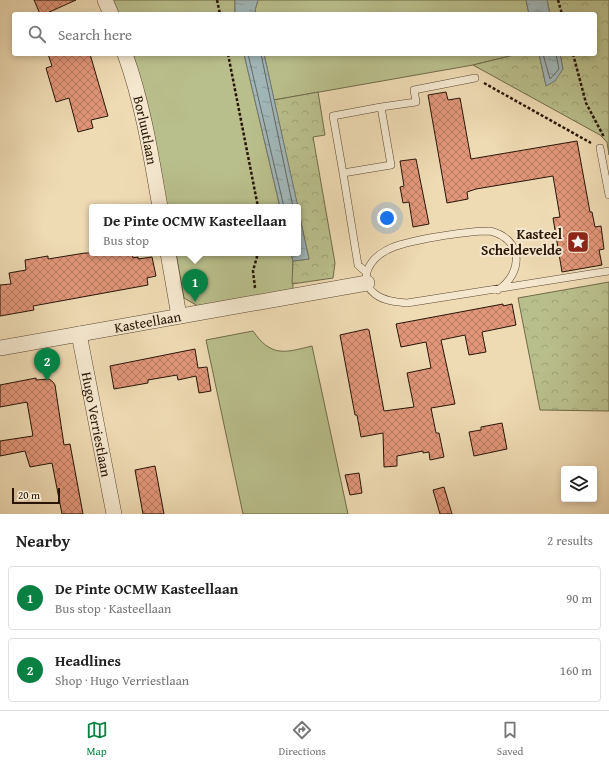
<!DOCTYPE html>
<meta charset="utf-8">
<style>
body{margin:0;font-family:"Gentium Book Plus",serif;background:#f2f2f2;color:#222}
.controls{position:absolute;right:12px;bottom:12px;display:grid;overflow:hidden;border-radius:4px;box-shadow:0 2px 6px #0003}
.controls button{width:36px;height:36px;display:grid;place-items:center;padding:0;border:0;border-bottom:1px solid #e0e0e0;background:#fff;color:#222;font:20px sans-serif}
.scale{position:absolute;left:12px;bottom:10px;width:48px;box-sizing:border-box;padding-left:4px;border:2px solid #281506;border-top:0;font-size:11px;line-height:14px;white-space:nowrap;color:#281506;-webkit-text-stroke:3px #f4e7ce;paint-order:stroke}
.you{position:absolute;left:387px;top:218px;width:14px;height:14px;margin:-10px;border:3px solid #fff;border-radius:50%;background:#1a73e8;box-shadow:0 0 0 6px #1a73e833}
.badge{display:grid;place-items:center;width:26px;height:26px;border-radius:50%;background:#0b8043;color:#fff;font-size:13px;font-weight:700}
.pin{position:absolute;translate:-50% -33px;filter:drop-shadow(0 1px 2px #0008)}
.pin::after{content:'';position:absolute;top:21px;width:14px;height:12px;background:inherit;clip-path:polygon(0 0,100% 0,50% 100%)}
.popup{position:absolute;left:89px;top:204px;width:212px;height:52px;box-sizing:border-box;display:grid;place-content:center;border-radius:4px;background:#fff;filter:drop-shadow(0 1px 3px #0005);font-size:13px;white-space:nowrap;color:#767676}
.popup b{font-size:15px;color:#222}
.popup::after{content:'';position:absolute;left:50%;top:100%;margin-left:-8px;border:8px solid transparent;border-top-color:#fff}
.list{margin:0;padding:0;list-style:none}
h2{display:flex;justify-content:space-between;align-items:center;height:52px;margin:0;padding:0 16px;font-size:17px}
h2 small{font-size:13px;font-weight:400;color:#767676}
.list li{display:grid;grid-template-columns:26px 1fr auto;gap:12px;align-items:center;box-sizing:border-box;height:64px;margin:0 8px 8px;padding:0 8px;border:1px solid #e0e0e0;border-radius:4px}
.list b{display:block;font-size:15px;white-space:nowrap}
.list p{margin:0;font-size:13px;white-space:nowrap;color:#767676}
.list em{font-size:13px;font-style:normal;color:#767676}
.icon{flex:none;width:22px;height:22px;fill:none;stroke:currentColor;stroke-width:2;stroke-linecap:round;stroke-linejoin:round}
.map{position:relative;flex:none;width:609px;height:514px;overflow:hidden}
.search{position:absolute;background:#fff;box-shadow:0 2px 6px #0003;left:12px;right:12px;top:12px;height:44px;display:flex;align-items:center;gap:10px;box-sizing:border-box;padding:0 14px;border-radius:4px;color:#767676;font-size:15px}
.sheet{height:196px;background:#fff}
nav{display:flex;justify-content:space-around;align-items:center;box-sizing:border-box;height:56px;border-top:1px solid #e0e0e0;background:#fff;font-size:11px;color:#767676}
nav a{display:grid;justify-items:center;gap:2px}
nav .on{color:#0b8043}
.map>svg:first-child{display:block}
</style>
<div class="map">
<svg width="609" height="514" viewBox="0 0 609 514">
<defs>
<pattern id="forest-crowns" width="20" height="18" patternUnits="userSpaceOnUse"><rect width="20" height="18" fill="#b9bf8c"/><path d="M2 6a3 3 0 1 1 6 0M12 15a3 3 0 1 1 6 0" fill="none" stroke="#9fa377"/></pattern>
<pattern id="water-ripples" width="26" height="14" patternUnits="userSpaceOnUse"><rect width="26" height="14" fill="#a1b7b9"/><path d="M2 4q2-2 4 0t4 0M15 11q2-2 4 0t4 0" fill="none" stroke="#8b9c9e"/></pattern>
<pattern id="building-cross-hatch" width="8" height="8" patternUnits="userSpaceOnUse"><rect width="8" height="8" fill="#e19679"/><path d="M0 0l8 8M0 8l8-8" fill="none" stroke="#b67961"/></pattern>
</defs>
<rect width="100%" height="100%" fill="#eedab3"/>
<filter id="stains"><feTurbulence type="fractalNoise" baseFrequency=".005" numOctaves="4"/><feColorMatrix values="0 0 0 0 .2 0 0 0 0 .09 0 0 0 0 .02 0 0 0 .5 -.17"/></filter>
<radialGradient id="worn" r=".72"><stop offset=".6" stop-color="#630" stop-opacity="0"/><stop offset="1" stop-color="#630" stop-opacity=".3"/></radialGradient>
<path fill="#b9bf8c" stroke="#706a49" d="M 113,0 L 235,0 L 235,14 L 119,14 Z
M 258,0 L 526,0 L 529,14 L 256,14 L 255,10 Z
M 133,54 L 244,54 L 280,207 L 167,207 L 150,115 Z
M 264,54 L 518,54 L 473,65 L 274,100 Z
M 176,253 L 291,253 L 293,261 L 293,290 L 198,306 L 184,298 Z
M 253,331 C 271,357 284,353 312,346 L 348,514 L 243,514 L 206,340 Z"/>
<path fill="url(#forest-crowns)" stroke="#706a49" d="M 547,0 L 609,0 L 609,155 L 607,142 L 600,135 L 473,65 L 518,54 L 539,54 L 546,85 L 563,69 L 560,54 L 595,54 L 595,14 L 550,14 Z
M 318,92 L 325,135 L 313,137 L 335,263 L 333,278 L 292,284 L 293,261 L 309,259 L 274,100 Z
M 609,282 L 609,411 L 540,410 L 518,298 Z"/>
<path fill="url(#water-ripples)" stroke="#717671" d="M 235,0 L 258,0 L 255,10 L 256,14 L 235,14 Z
M 526,0 L 547,0 L 550,14 L 529,14 Z
M 244,54 L 264,54 L 298,207 L 280,207 Z
M 539,54 L 560,54 L 563,69 L 555,81 L 546,86 Z
M 298,209 L 309,259 L 293,261 L 291,253 L 298,253 Z"/>
<g fill="none" stroke-linecap="round" stroke-linejoin="round">
<path stroke="#646660" stroke-width="1" d="M 248,54 L 284,207
M 261,54 L 293,207
M 543,54 L 550,79 L 559,69 L 556,54"/>
</g>
<path fill="url(#building-cross-hatch)" stroke="#281506" d="M 34,0 L 76,0 L 45,14 L 40,14 Z
M 48,54 L 90,54 L 108,116 L 91,120 L 93,128 L 78,132 L 69,98 L 56,102 L 46,68 L 52,66 Z
M 446,92 L 448,100 L 460,98 L 471,159 L 577,141 L 590,212 L 592,212 L 595,227 L 601,226 L 604,249 L 599,250 L 602,265 L 562,272 L 553,218 L 560,217 L 553,176 L 476,189 L 467,192 L 468,199 L 447,203 L 428,95 Z
M 416,159 L 429,224 L 413,227 L 409,202 L 403,203 L 400,187 L 404,186 L 400,161 Z
M 85,253 L 132,253 L 133,258 L 138,257 L 138,259 L 152,257 L 156,276 L 147,278 L 148,285 L 33,306 L 34,310 L 0,316 L 0,285 L 11,284 L 9,273 L 26,270 L 25,260 L 48,256 L 48,259 Z
M 503,304 L 503,306 L 512,304 L 516,325 L 482,332 L 486,352 L 469,355 L 465,335 L 441,340 L 455,404 L 431,408 L 436,433 L 439,433 L 444,457 L 430,460 L 429,452 L 423,453 L 423,451 L 397,456 L 397,466 L 384,467 L 383,433 L 361,437 L 357,415 L 355,415 L 340,335 L 367,329 L 369,330 L 384,411 L 414,407 L 407,373 L 431,368 L 426,342 L 401,347 L 396,324 Z
M 195,349 L 198,368 L 207,367 L 211,391 L 199,393 L 196,376 L 178,380 L 177,375 L 148,380 L 148,383 L 114,389 L 110,366 Z
M 36,378 L 36,380 L 49,379 L 53,382 L 55,385 L 64,445 L 70,444 L 83,514 L 62,514 L 52,463 L 30,467 L 25,451 L 0,456 L 0,441 L 33,436 L 27,402 L 0,407 L 0,385 Z
M 502,423 L 507,449 L 474,456 L 469,432 L 481,430 L 481,427 Z
M 155,466 L 164,514 L 143,514 L 135,470 Z
M 359,473 L 362,493 L 350,495 L 345,475 Z
M 444,487 L 452,514 L 440,514 L 433,490 Z"/>
<g fill="none" stroke-linecap="round" stroke-linejoin="round">
<g stroke="#5a4631" stroke-width="8">
<path id="service" d="M 381,107 L 416,102 L 414,90 L 475,78
M 600,148 L 609,195
M 343,173 L 333,116 L 381,107 L 391,165 L 343,173 L 358,265 L 366,272
M 498,290 C 524,272 523,239 490,231 C 468,231 405,240 387,250 C 371,258 356,279 375,294 C 384,301 396,302 407,303 L 609,271"/>
</g>
<g stroke="#5a4631" stroke-width="16">
<g id="minor">
<path d="M 105,0 L 111,14"/>
<path id="s1" d="M 125,54 C 143,104 151,155 160,207"/>
<path d="M 168,253 L 179,316"/>
<path id="s2" d="M 79,334 L 114,514"/>
<path id="s3" d="M 0,348 L 367,283"/>
</g>
</g>
<path stroke="#281506" stroke-width="2.5" stroke-dasharray="3 2" stroke-linecap="butt" d="M 217,0 L 220,14
M 558,0 L 562,14
M 228,54 L 258,207
M 573,54 L 586,103 L 604,137
M 484,83 L 591,143
M 255,288 L 253,271 L 258,253"/>
<use href="#service" stroke="#f4e7ce" stroke-width="7"/>
<use href="#minor" stroke="#f4e7ce" stroke-width="15"/>
</g>
<defs>
<g id="sight-square" transform="scale(1.15)"><rect x="-9" y="-9" width="18" height="18" rx="4" fill="#8f2418" stroke="#f4e7ce"/><path d="M0-6L1.8-2.2L6-1.7L2.9 1.2L3.7 5.4L0 3.3L-3.7 5.4L-2.9 1.2L-6-1.7L-1.8-2.2Z" fill="#fff"/></g>
</defs>
<g fill-rule="evenodd">
<use href="#sight-square" x="578" y="242"/>
</g>
<g text-anchor="middle" stroke-width="4" stroke-linejoin="round" paint-order="stroke">
<g font-size="14" fill="#281506" stroke="#f4e7ce">
<text dy="5" stroke="none"><textPath href="#s1" startOffset="79">Borluutlaan</textPath></text>
<text dy="5" stroke="none"><textPath href="#s3" startOffset="150">Kasteellaan</textPath></text>
<text dy="5" stroke="none"><textPath href="#s2" startOffset="92">Hugo Verriestlaan</textPath></text>
</g>
<g font-size="14" font-weight="bold" fill="#281506" stroke="#f4e7ce" text-anchor="end">
<text x="562" y="239">Kasteel<tspan x="562" dy="16">Scheldevelde</tspan></text>
</g>
</g>
<rect width="100%" height="100%" filter="url(#stains)"/>
<rect width="100%" height="100%" fill="url(#worn)"/>
</svg>
<div class="controls">
<button><svg class="icon" aria-label="layers" viewBox="0 0 24 24"><path d="M12 4l9 5-9 5-9-5zM3 14l9 5 9-5"/></svg></button>
</div>
<div class="scale">20 m</div>
<div class="you"></div>
<div class="pin badge" style="left:195px;top:302px">1</div>
<div class="popup"><b>De Pinte OCMW Kasteellaan</b>Bus stop</div>
<div class="pin badge" style="left:47px;top:381px">2</div>
<div class="search"><svg class="icon" aria-label="search" viewBox="0 0 24 24"><circle cx="10" cy="10" r="6"/><path d="M15 15l6 6"/></svg>Search here</div>
</div>
<section class="sheet">
<h2>Nearby<small>2 results</small></h2>
<ul class="list">
<li><span class="badge">1</span><div><b>De Pinte OCMW Kasteellaan</b><p>Bus stop · Kasteellaan</p></div><em>90 m</em></li>
<li><span class="badge">2</span><div><b>Headlines</b><p>Shop · Hugo Verriestlaan</p></div><em>160 m</em></li>
</ul>
</section>
<nav>
<a class="on"><svg class="icon" aria-label="map" viewBox="0 0 24 24"><path d="M3 6l6-2 6 2 6-2v14l-6 2-6-2-6 2zM9 4v14M15 6v14"/></svg>Map</a>
<a><svg class="icon" aria-label="directions" viewBox="0 0 24 24"><path d="M12 3l9 9-9 9-9-9zM9 14v-3h6M13 9l2 2-2 2"/></svg>Directions</a>
<a><svg class="icon" aria-label="saved" viewBox="0 0 24 24"><path d="M7 4h10v16l-5-4-5 4z"/></svg>Saved</a>
</nav>
